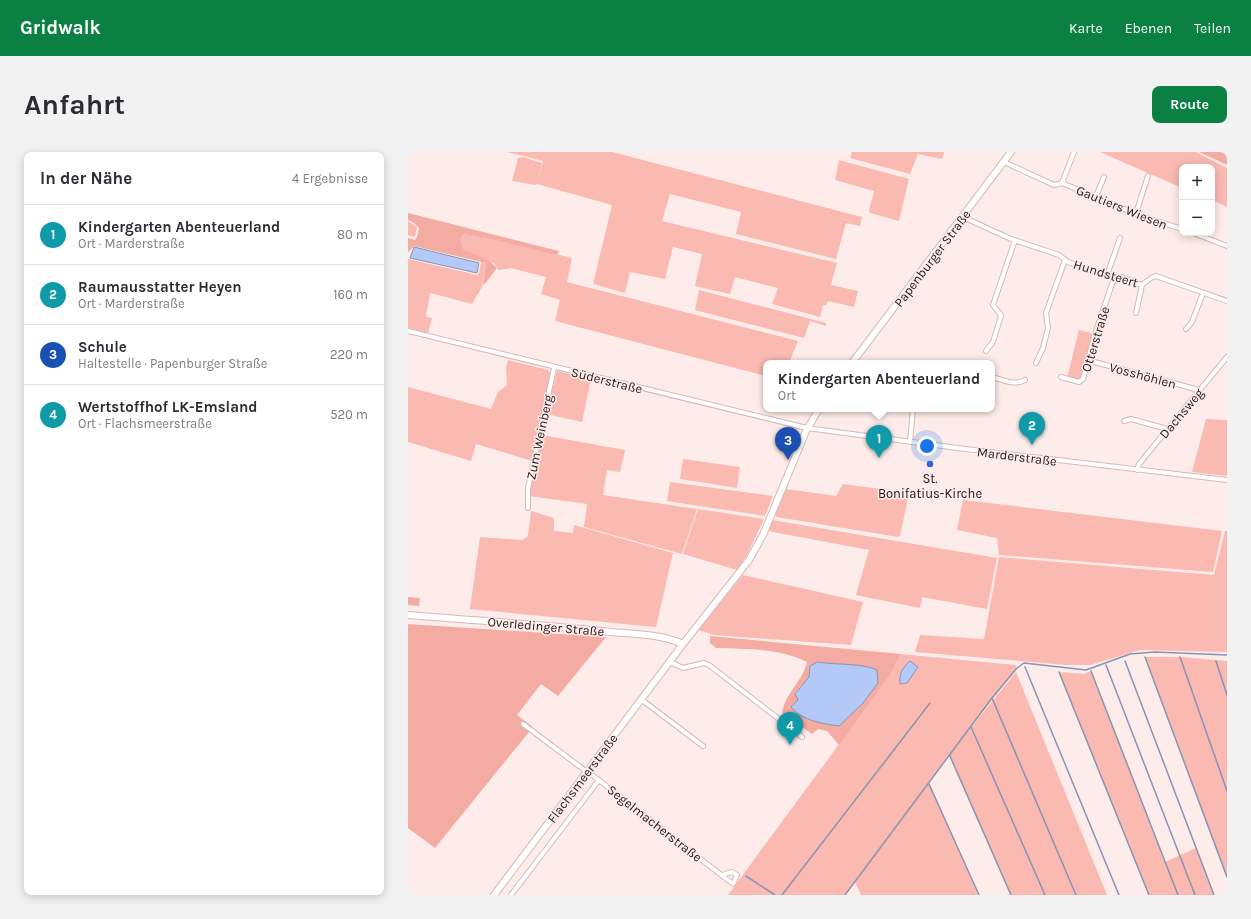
<!DOCTYPE html>
<html lang="de">
<meta charset="utf-8">
<style>
body{margin:0;font-family:Karla,sans-serif;background:#f2f2f3;color:#2b2b33}
.controls{position:absolute;right:12px;top:12px;display:grid;overflow:hidden;border-radius:8px;box-shadow:0 2px 10px #0003}
.controls button{width:36px;height:36px;display:grid;place-items:center;padding:0;border:0;border-bottom:1px solid #e1e1e2;background:#fff;color:#2b2b33;font:20px sans-serif}
.you{position:absolute;left:519px;top:294px;width:14px;height:14px;margin:-10px;border:3px solid #fff;border-radius:50%;background:#1a73e8;box-shadow:0 0 0 6px #1a73e833}
.badge{display:grid;place-items:center;width:26px;height:26px;border-radius:50%;background:#0b8043;color:#fff;font-size:13px;font-weight:700}
.pin{position:absolute;translate:-50% -33px;filter:drop-shadow(0 1px 2px #0008)}
.pin::after{content:'';position:absolute;top:21px;width:14px;height:12px;background:inherit;clip-path:polygon(0 0,100% 0,50% 100%)}
.popup{position:absolute;left:355px;top:208px;width:232px;height:52px;box-sizing:border-box;display:grid;place-content:center;border-radius:8px;background:#fff;filter:drop-shadow(0 1px 3px #0005);font-size:13px;white-space:nowrap;color:#7c7c81}
.popup b{font-size:15px;color:#2b2b33}
.popup::after{content:'';position:absolute;left:50%;top:100%;margin-left:-8px;border:8px solid transparent;border-top-color:#fff}
.list{margin:0;padding:0;list-style:none}
h2{display:flex;justify-content:space-between;align-items:center;height:52px;margin:0;padding:0 16px;font-size:17px}
h2 small{font-size:13px;font-weight:400;color:#7c7c81}
.list li{display:grid;grid-template-columns:26px 1fr auto;gap:12px;align-items:center;box-sizing:border-box;height:60px;padding:0 16px;border-top:1px solid #e1e1e2}
.list b{display:block;font-size:15px;white-space:nowrap}
.list p{margin:0;font-size:13px;white-space:nowrap;color:#7c7c81}
.list em{font-size:13px;font-style:normal;color:#7c7c81}
.map{position:relative;flex:none;width:819px;height:743px;overflow:hidden;border-radius:8px}
header{display:flex;align-items:center;gap:24px;box-sizing:border-box;height:56px;padding:0 20px;background:#0b8043;color:#fff}
header strong{font-size:19px}
nav{display:flex;gap:22px;margin-inline-start:auto;font-size:14px}
.intro{display:flex;align-items:center;justify-content:space-between;box-sizing:border-box;height:96px;padding:0 24px}
h1{margin:0;font-size:28px}
.button{padding:10px 18px;border-radius:8px;background:#0b8043;color:#fff;font-size:14px;font-weight:700}
main{display:flex;gap:24px;padding:0 24px}
aside{flex:1;background:#fff;border-radius:8px;box-shadow:0 2px 10px #0003}
.map>svg:first-child{display:block}
</style>
<header>
<strong>Gridwalk</strong>
<nav><a>Karte</a><a>Ebenen</a><a>Teilen</a></nav>
</header>
<div class="intro"><h1>Anfahrt</h1><a class="button">Route</a></div>
<main>
<aside>
<h2>In der Nähe<small>4 Ergebnisse</small></h2>
<ul class="list">
<li><span class="badge" style="background:#0f9aa8">1</span><div><b>Kindergarten Abenteuerland</b><p>Ort · Marderstraße</p></div><em>80 m</em></li>
<li><span class="badge" style="background:#0f9aa8">2</span><div><b>Raumausstatter Heyen</b><p>Ort · Marderstraße</p></div><em>160 m</em></li>
<li><span class="badge" style="background:#1a4fb4">3</span><div><b>Schule</b><p>Haltestelle · Papenburger Straße</p></div><em>220 m</em></li>
<li><span class="badge" style="background:#0f9aa8">4</span><div><b>Wertstoffhof LK-Emsland</b><p>Ort · Flachsmeerstraße</p></div><em>520 m</em></li>
</ul>
</aside>
<div class="map">
<svg width="819" height="743" viewBox="0 0 819 743">
<rect width="100%" height="100%" fill="#fdecea"/>
<path fill="#fab9b1" d="M 99,0 L 204,0 L 454,65 L 452,74 L 438,71 L 428,107 L 328,82 L 333,60 L 262,42 L 254,69 L 429,111 L 423,133 L 450,139 L 446,155 L 420,149 L 418,153 L 415,153 L 412,165 L 364,152 L 370,136 L 327,125 L 322,142 L 287,134 L 294,102 L 265,95 L 257,127 L 222,120 L 217,141 L 185,132 L 204,53 L 129,32 L 128,33 L 104,29 L 110,6 L 115,5 L 134,11 L 130,30 L 135,9 Z
M 444,0 L 536,0 L 534,7 L 510,2 L 502,22 L 442,6 Z
M 692,0 L 788,0 L 819,16 L 819,55 L 804,48 L 804,15 L 774,15 L 774,36 Z
M 431,8 L 501,27 L 491,69 L 462,61 L 461,59 L 466,39 L 427,28 Z
M 0,69 L 9,75 L 7,85 L 0,83 Z
M 55,82 L 90,88 L 164,106 L 159,130 L 390,189 L 381,211 L 358,211 L 358,224 L 147,169 L 152,148 L 133,142 L 138,125 L 103,116 L 90,118 L 87,112 L 55,97 L 53,88 Z
M 0,107 L 69,123 L 71,121 L 73,110 L 78,111 L 74,135 L 64,152 L 22,141 L 18,165 L 24,166 L 20,181 L 0,176 Z
M 291,138 L 418,171 L 418,174 L 402,169 L 396,186 L 287,158 Z
M 671,178 L 687,182 L 674,229 L 659,226 Z
M 100,208 L 140,218 L 143,222 L 124,309 L 68,292 L 63,309 L 0,290 L 0,235 L 83,257 L 90,240 L 99,233 L 98,215 Z
M 149,219 L 183,227 L 174,270 L 138,262 Z
M 798,267 L 819,268 L 819,324 L 784,320 Z
M 134,283 L 217,298 L 212,320 L 199,318 L 195,343 L 289,357 L 274,402 L 176,375 L 179,352 L 121,344 Z
M 275,307 L 332,315 L 329,336 L 272,327 Z
M 262,330 L 365,344 L 357,364 L 259,349 Z
M 435,332 L 501,341 L 492,384 L 490,385 L 369,365 L 367,362 L 378,337 L 428,344 Z
M 555,348 L 814,379 L 805,420 L 591,403 L 589,386 L 549,378 Z
M 290,357 L 356,367 L 339,403 L 329,418 L 275,402 Z
M 123,359 L 146,366 L 146,379 L 165,381 L 166,373 L 265,401 L 248,475 L 62,457 L 72,385 L 114,388 L 120,384 Z
M 364,368 L 589,406 L 579,457 L 514,445 L 512,456 L 448,443 L 461,398 L 360,379 Z
M 817,379 L 819,379 L 819,500 L 732,498 L 682,513 L 659,513 L 507,500 L 512,483 L 576,487 L 591,405 L 806,423 Z
M 335,423 L 455,450 L 443,493 L 306,483 L 290,478 Z
M 493,502 L 607,513 L 609,516 L 552,589 L 608,520 L 699,743 L 603,743 L 541,604 L 521,631 L 570,743 L 453,743 L 447,730 L 437,743 L 320,743 L 482,523 Z
M 737,505 L 772,505 L 819,509 L 819,725 Z
M 683,519 L 757,710 L 788,696 L 806,743 L 741,743 L 651,520 L 676,522 Z"/>
<path fill="#f3aba2" fill-rule="evenodd" d="M 791,0 L 819,0 L 819,13 Z
M 0,61 L 151,99 L 149,103 L 88,88 L 55,82 L 53,88 L 55,97 L 80,108 L 89,116 L 76,133 L 75,131 L 78,111 L 6,94 L 0,100 L 0,86 L 7,88 L 9,85 L 11,76 L 6,71 L 0,68 Z
M 0,445 L 12,446 L 11,454 L 0,453 Z
M 0,472 L 198,485 L 150,544 L 133,532 L 109,563 L 125,575 L 27,696 L 0,676 Z
M 302,484 L 493,502 L 482,523 L 431,593 L 419,579 L 410,577 L 404,582 L 374,561 C 377,541 395,529 399,510 C 370,496 339,497 308,496 L 302,491 ZM 409,510 L 431,513 L 383,555 L 390,548 L 387,541 L 401,525 L 402,514 Z"/>
<path fill="#b4c9f7" stroke="#8894b4" d="M 6,95 L 71,111 L 69,121 L 2,106 Z
M 502,509 L 510,515 L 499,531 L 492,532 C 491,522 494,516 502,509 Z
M 409,510 C 428,513 454,511 469,518 L 470,531 L 455,551 L 431,574 C 416,572 392,568 383,555 L 390,548 L 387,542 L 401,525 L 402,514 Z"/>
<g fill="none" stroke-linecap="round" stroke-linejoin="round">
<path stroke="#8894b4" stroke-width="1.5" d="M 737,505 L 819,725
M 772,505 L 819,639
M 717,509 L 806,743
M 808,509 L 819,543
M 698,513 L 787,743
M 617,515 L 711,743
M 683,519 L 770,743
M 651,520 L 741,743
M 584,546 L 668,743
M 563,575 L 637,743
M 542,604 L 603,743
M 521,632 L 571,743
M 338,724 L 367,743
M 374,743 L 522,551
M 437,743 L 584,546 L 609,516 L 616,511 L 678,518 L 722,502 L 747,500 L 819,503"/>
<g stroke="#d5bab6" stroke-width="6">
<path id="street" d="M 596,10 L 646,33 L 654,31 L 733,64 L 774,77
M 654,31 L 666,0
M 688,44 L 696,25
M 728,61 L 740,24
M 555,65 L 603,87 L 651,103 L 660,110 L 706,126 L 714,125 L 734,133 L 743,126 L 748,124 L 819,149
M 785,81 L 819,94
M 699,123 L 712,86
M 728,161 L 734,133
M 778,177 L 784,170 L 795,141
M 0,179 L 399,276 L 557,297 L 819,328
M 578,199 L 585,190 L 592,167 L 593,163 L 585,153 L 607,88
M 679,208 L 791,238
M 628,211 L 635,196 L 640,176 L 638,161 L 657,108
M 584,225 C 595,228 607,234 617,228
M 653,225 L 671,230 L 675,227 L 686,185 L 706,126
M 716,269 L 723,267 L 759,277
M 502,290 L 505,257
M 729,318 L 731,312 L 819,205
M 120,356 L 120,336 L 146,216
M 262,510 L 275,516 L 296,511 L 301,513 L 394,585
M 234,548 L 295,594
M 115,572 L 179,620
M 179,619 L 325,732 L 329,723 L 324,720 L 314,723
M 103,743 L 191,628"/>
</g>
<g stroke="#d5bab6" stroke-width="8">
<path id="secondary" d="M 444,211 L 603,0
M 0,463 C 68,469 136,472 203,480 C 226,482 254,482 275,492
M 86,743 L 275,492 L 341,408 L 355,383 L 398,279 L 411,257"/>
</g>
<use href="#street" stroke="#fff" stroke-width="4"/>
<use href="#secondary" stroke="#fff" stroke-width="6"/>
</g>
<circle fill="#3a60d1" stroke="#fdecea" stroke-width="1.5" cx="522" cy="312" r="4"/>
<g text-anchor="middle" stroke-width="3" stroke-linejoin="round" paint-order="stroke">
<g font-size="13" fill="#221817" stroke="#fdecea">
<text transform="translate(714 55) rotate(22)" y="5">Gautiers Wiesen</text>
<text transform="translate(524 106) rotate(-53)" y="5">Papenburger Straße</text>
<text transform="translate(698 121) rotate(17)" y="5">Hundsteert</text>
<text transform="translate(687 187) rotate(-73)" y="5">Otterstraße</text>
<text transform="translate(735 223) rotate(15)" y="5">Vosshöhlen</text>
<text transform="translate(199 228) rotate(14)" y="5">Süderstraße</text>
<text transform="translate(773 261) rotate(-50)" y="5">Dachsweg</text>
<text transform="translate(131 285) rotate(-78)" y="5">Zum Weinberg</text>
<text transform="translate(609 304) rotate(7)" y="5">Marderstraße</text>
<text transform="translate(138 474) rotate(5)" y="5">Overledinger Straße</text>
<text transform="translate(174 626) rotate(-53)" y="5">Flachsmeerstraße</text>
<text transform="translate(247 671) rotate(38)" y="5">Segelmacherstraße</text>
</g>
<g font-size="13" fill="#221817" stroke="#fdecea">
<text x="522" y="331">St.<tspan x="522" dy="15">Bonifatius-Kirche</tspan></text>
</g>
</g>
</svg>
<div class="controls">
<button>+</button>
<button>−</button>
</div>
<div class="you"></div>
<div class="pin badge" style="left:471px;top:306px;background:#0f9aa8">1</div>
<div class="popup"><b>Kindergarten Abenteuerland</b>Ort</div>
<div class="pin badge" style="left:624px;top:293px;background:#0f9aa8">2</div>
<div class="pin badge" style="left:380px;top:308px;background:#1a4fb4">3</div>
<div class="pin badge" style="left:382px;top:593px;background:#0f9aa8">4</div>
</div>
</main>
